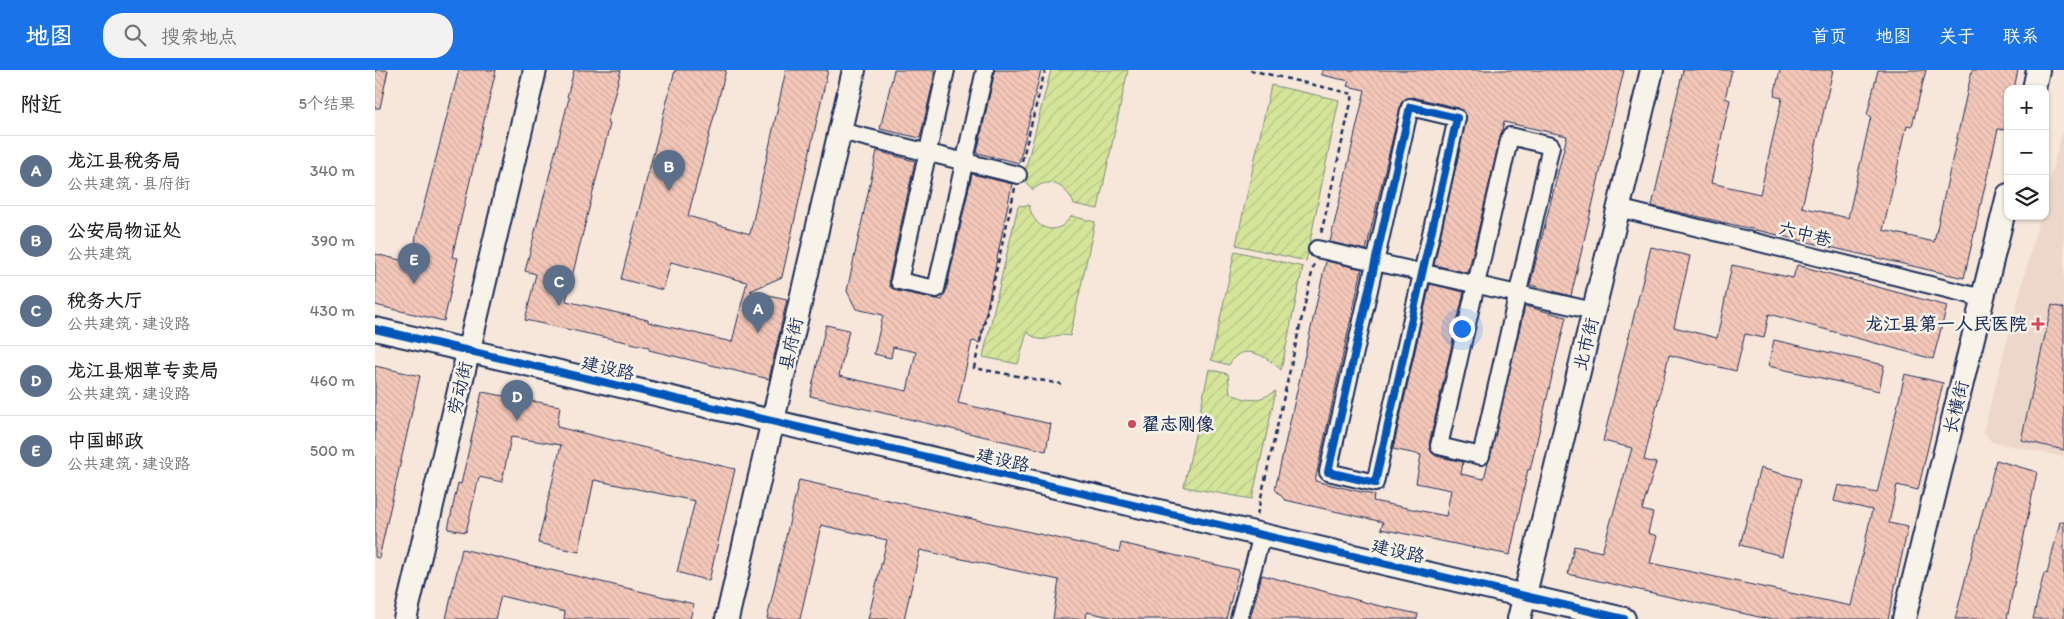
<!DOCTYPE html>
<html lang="zh">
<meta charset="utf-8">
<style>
body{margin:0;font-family:Itim,"LXGW WenKai TC",sans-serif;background:#f2f2f2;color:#202124}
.controls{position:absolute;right:15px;top:15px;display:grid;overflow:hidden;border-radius:10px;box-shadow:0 1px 4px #0004}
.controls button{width:45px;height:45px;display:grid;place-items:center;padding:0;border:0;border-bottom:1px solid #e0e0e0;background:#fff;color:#202124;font:25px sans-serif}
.you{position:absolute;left:1086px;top:258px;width:18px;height:18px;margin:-12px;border:4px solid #fff;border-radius:50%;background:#1a73e8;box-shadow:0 0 0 8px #1a73e833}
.badge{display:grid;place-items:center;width:32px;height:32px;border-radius:50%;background:#1a73e8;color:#fff;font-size:16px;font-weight:700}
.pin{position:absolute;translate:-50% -41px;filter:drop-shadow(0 1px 2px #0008)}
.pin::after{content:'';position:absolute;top:26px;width:18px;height:15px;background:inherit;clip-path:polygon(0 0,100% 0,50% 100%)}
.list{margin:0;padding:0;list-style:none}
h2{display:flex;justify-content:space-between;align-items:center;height:65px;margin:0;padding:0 20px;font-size:21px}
h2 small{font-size:16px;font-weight:400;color:#757577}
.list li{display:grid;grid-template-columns:32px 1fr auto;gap:15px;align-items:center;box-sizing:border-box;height:70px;padding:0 20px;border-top:1px solid #e0e0e0}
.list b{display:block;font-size:19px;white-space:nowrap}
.list p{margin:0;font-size:16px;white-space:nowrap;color:#757577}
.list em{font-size:16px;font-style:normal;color:#757577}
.icon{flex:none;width:28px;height:28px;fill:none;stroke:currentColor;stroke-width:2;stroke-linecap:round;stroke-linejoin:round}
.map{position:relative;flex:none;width:1689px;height:549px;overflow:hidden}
header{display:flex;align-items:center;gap:30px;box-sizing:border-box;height:70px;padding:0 25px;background:#1a73e8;color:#fff}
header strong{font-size:24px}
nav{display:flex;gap:28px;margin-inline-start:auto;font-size:18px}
.search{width:350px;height:45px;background:#f2f2f2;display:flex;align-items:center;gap:12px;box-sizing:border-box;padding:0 18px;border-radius:20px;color:#757577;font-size:19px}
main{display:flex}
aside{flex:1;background:#fff}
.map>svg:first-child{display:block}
</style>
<header>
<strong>地图</strong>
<div class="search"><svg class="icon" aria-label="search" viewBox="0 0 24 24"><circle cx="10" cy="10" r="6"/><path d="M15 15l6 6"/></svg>搜索地点</div>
<nav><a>首页</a><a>地图</a><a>关于</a><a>联系</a></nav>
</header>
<main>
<aside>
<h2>附近<small>5个结果</small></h2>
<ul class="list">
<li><span class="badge" style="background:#5c6f8a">A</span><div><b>龙江县税务局</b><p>公共建筑 · 县府街</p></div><em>340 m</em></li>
<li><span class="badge" style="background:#5c6f8a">B</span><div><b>公安局物证处</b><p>公共建筑</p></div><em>390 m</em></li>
<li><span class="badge" style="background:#5c6f8a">C</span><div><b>税务大厅</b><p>公共建筑 · 建设路</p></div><em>430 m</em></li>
<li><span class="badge" style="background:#5c6f8a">D</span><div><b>龙江县烟草专卖局</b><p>公共建筑 · 建设路</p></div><em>460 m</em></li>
<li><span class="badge" style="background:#5c6f8a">E</span><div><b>中国邮政</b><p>公共建筑 · 建设路</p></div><em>500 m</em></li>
</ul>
</aside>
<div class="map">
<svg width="1689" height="549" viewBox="0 0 1689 549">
<defs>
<pattern id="garden-furrows" width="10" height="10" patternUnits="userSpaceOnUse" patternTransform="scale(1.25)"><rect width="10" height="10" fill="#d4e599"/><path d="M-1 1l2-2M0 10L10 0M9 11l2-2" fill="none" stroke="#b5c586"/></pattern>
<pattern id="building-back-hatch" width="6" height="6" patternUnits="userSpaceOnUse" patternTransform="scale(1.25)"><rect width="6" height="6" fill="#f4c8b9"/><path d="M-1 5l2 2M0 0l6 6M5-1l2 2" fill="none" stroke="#d1aca1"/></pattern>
</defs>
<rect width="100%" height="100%" fill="#f7e7da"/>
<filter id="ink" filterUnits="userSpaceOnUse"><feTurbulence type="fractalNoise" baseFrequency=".02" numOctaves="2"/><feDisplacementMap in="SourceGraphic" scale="10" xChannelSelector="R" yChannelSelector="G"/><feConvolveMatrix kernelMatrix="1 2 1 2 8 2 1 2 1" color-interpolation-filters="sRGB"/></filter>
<g filter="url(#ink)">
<path fill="#edd7cb" d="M 1689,56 L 1689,387 L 1617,372 L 1608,362 L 1665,146 L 1670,146 L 1670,126 Z"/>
<path fill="url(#garden-furrows)" stroke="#788a7c" d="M 676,0 L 753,0 L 723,139 L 699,134 C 692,116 673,105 658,120 L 648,109 Z
M 896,15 L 964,30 L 931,191 L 861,175 Z
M 654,135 C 657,150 668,164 685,157 C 690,155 693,149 697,146 L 720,152 L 695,266 C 673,261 673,279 652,262 L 643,294 L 608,287 L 643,136 Z
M 860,181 L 928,197 L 906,300 C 893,287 866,270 854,295 L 836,290 Z
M 834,299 L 853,304 L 855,323 C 875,333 883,331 901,321 L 877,429 L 809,417 Z"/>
<path fill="url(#building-back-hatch)" stroke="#1b2f5e" d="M 0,0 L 13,0 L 5,38 L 0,38 Z
M 84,0 L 121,0 L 77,187 L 83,188 L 69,251 L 0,235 L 0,184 L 38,193 L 41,165 Z
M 199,0 L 246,0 L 232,53 L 235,54 L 191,231 L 273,250 L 273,252 L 357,272 L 372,212 L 296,192 L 288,220 L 246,209 L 300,0 L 351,0 L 313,146 L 375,164 L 411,0 L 453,0 L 407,207 L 375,221 L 412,229 L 394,309 L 274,280 L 274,277 L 150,250 L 161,204 L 150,201 L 194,28 L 192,27 Z
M 519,0 L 561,0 L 545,68 L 505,59 Z
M 620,0 L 666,0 L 644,93 L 602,83 Z
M 947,0 L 1249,0 L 1196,226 L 1155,215 L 1192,66 L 1129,52 L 1093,203 L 1059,195 L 1092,46 L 1084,38 L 1037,27 L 1032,28 L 1026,33 L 991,180 L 955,172 L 990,20 L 972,16 L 974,11 L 947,5 Z
M 1308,0 L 1357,0 L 1350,28 L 1355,30 L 1336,113 L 1385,124 L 1407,28 L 1399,26 L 1405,0 L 1458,0 L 1427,137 L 1473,148 L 1496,46 L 1492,45 L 1503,0 L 1551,0 L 1537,56 L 1532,55 L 1508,160 L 1559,172 L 1597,0 L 1643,0 L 1639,19 L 1633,19 L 1633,43 L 1629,60 L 1623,59 L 1589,208 L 1277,136 Z
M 502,81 L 540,91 L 514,209 L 515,217 L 522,221 L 567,230 L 571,221 L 597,104 L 637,114 L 605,273 L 597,271 L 583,333 L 676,354 L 671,381 L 435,326 L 451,255 L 474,260 L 464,306 L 532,321 L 541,282 L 518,277 L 516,288 L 499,284 L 508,245 L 481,239 L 472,221 Z
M 1276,177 L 1315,186 L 1299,257 L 1342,268 L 1357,195 L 1418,208 L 1422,195 L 1572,236 L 1558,289 L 1394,244 L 1389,268 L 1370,264 L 1361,301 L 1294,285 L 1269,390 L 1281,393 L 1267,440 L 1278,443 L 1273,463 L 1282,466 L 1275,493 L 1476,536 L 1497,440 L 1459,431 L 1463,415 L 1502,423 L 1530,304 L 1568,313 L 1543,420 L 1522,415 L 1514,453 L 1533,457 L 1513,549 L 1393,549 L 1193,504 L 1199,476 L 1227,482 L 1257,378 L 1228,371 Z
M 951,191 L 987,199 L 940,411 L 999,425 L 998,431 L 1071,446 L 1076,420 L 1041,413 L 1046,385 L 1018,379 L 1055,214 L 1089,222 L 1054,374 L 1057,383 L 1061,386 L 1088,392 L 1086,404 L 1109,409 L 1150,236 L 1191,247 L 1155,400 L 1153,399 L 1135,485 L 1006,459 L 1008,452 L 910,430 L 900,419 Z
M 1677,235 L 1689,238 L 1689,380 L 1646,370 Z
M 1399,270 L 1509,295 L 1504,321 L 1393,296 Z
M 0,296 L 45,306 L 4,488 L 0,487 Z
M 107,322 L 185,336 L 182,357 L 360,399 L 334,511 L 302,502 L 320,431 L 219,410 L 204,482 L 163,473 L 186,375 L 136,367 L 127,412 L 104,407 L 91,462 L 73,459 L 83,413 L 86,414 Z
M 1621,390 L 1662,402 L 1632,549 L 1580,549 Z
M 1385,398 L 1426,409 L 1407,486 L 1365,475 Z
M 424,410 L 744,482 L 746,473 L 864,500 L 851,549 L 745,549 L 712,542 L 711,549 L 678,549 L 684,510 L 545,480 L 529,549 L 493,549 L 512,470 L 446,455 L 425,549 L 392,549 Z
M 1685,452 L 1689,452 L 1689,549 L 1658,549 L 1669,503 L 1672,504 Z
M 87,479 L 319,534 L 315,549 L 189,549 L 190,542 L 126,526 L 120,549 L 71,549 Z
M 887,505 L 1001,535 L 1043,544 L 1042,549 L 875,549 Z"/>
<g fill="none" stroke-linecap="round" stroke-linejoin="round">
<g stroke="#1b2f5e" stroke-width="20">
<path id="street" d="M 571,0 L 524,211 L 561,219 L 610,0
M 1035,37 L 1082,48 L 1000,413 L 953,402 Z
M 465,61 L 643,105
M 1135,66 L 1176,76 L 1106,386 L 1064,376 Z
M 1243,138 L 1608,228
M 942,179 L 1219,241
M 864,549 L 887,465"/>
</g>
<g stroke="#1b2f5e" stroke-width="26">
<path id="secondary" d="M 1659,19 L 1663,0
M 0,259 L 1249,549
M 30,549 L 160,0
M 352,549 L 479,0
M 1144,549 L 1277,0
M 1529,549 L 1633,125"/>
</g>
<path stroke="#1b2f5e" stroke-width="2.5" stroke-dasharray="5 4" stroke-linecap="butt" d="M 875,0 L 978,24 L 946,164
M 647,91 L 670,0
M 640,118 L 599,298 L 686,314
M 882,445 L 939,194"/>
<use href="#street" stroke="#f7f3e8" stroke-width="16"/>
<use href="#secondary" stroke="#f7f3e8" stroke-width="22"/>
<g stroke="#f7f3e8" stroke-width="11">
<path id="cycleway" d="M 1035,37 L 1082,48 L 1000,413 L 953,402 Z
M 0,259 L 1249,549"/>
</g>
<use href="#cycleway" stroke="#0057b8" stroke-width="8"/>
</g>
</g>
<g fill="#d1495b" stroke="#f7f3e8" stroke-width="2">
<path d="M1660.5 246.5h5v5h5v5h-5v5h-5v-5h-5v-5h5z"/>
<circle cx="757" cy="354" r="5"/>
</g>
<g text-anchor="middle" stroke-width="5" stroke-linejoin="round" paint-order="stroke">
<g font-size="18" fill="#1b2f5e" stroke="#f7f3e8">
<text transform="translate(1430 164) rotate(14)" y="6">六中巷</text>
<text transform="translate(416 274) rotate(-77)" y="6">县府街</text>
<text transform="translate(1211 274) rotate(-76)" y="6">北市街</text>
<text transform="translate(233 298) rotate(13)" y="6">建设路</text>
<text transform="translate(85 318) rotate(-77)" y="6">劳动街</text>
<text transform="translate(1581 337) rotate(-76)" y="6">长横街</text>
<text transform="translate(628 390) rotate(13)" y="6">建设路</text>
<text transform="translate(1023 481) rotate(13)" y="6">建设路</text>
</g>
<g font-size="18" font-weight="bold" fill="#1b2f5e" stroke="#f7f3e8" text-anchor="end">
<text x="1652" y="260">龙江县第一人民医院</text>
<text x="767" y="360" text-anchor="start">翟志刚像</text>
</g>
</g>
</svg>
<div class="controls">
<button>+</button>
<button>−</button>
<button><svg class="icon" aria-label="layers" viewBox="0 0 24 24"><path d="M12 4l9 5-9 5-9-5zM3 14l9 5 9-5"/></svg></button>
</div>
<div class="you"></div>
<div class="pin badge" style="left:383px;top:263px;background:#5c6f8a">A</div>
<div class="pin badge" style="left:294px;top:121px;background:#5c6f8a">B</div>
<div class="pin badge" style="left:184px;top:236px;background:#5c6f8a">C</div>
<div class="pin badge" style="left:142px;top:351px;background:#5c6f8a">D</div>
<div class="pin badge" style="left:39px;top:214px;background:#5c6f8a">E</div>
</div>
</main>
